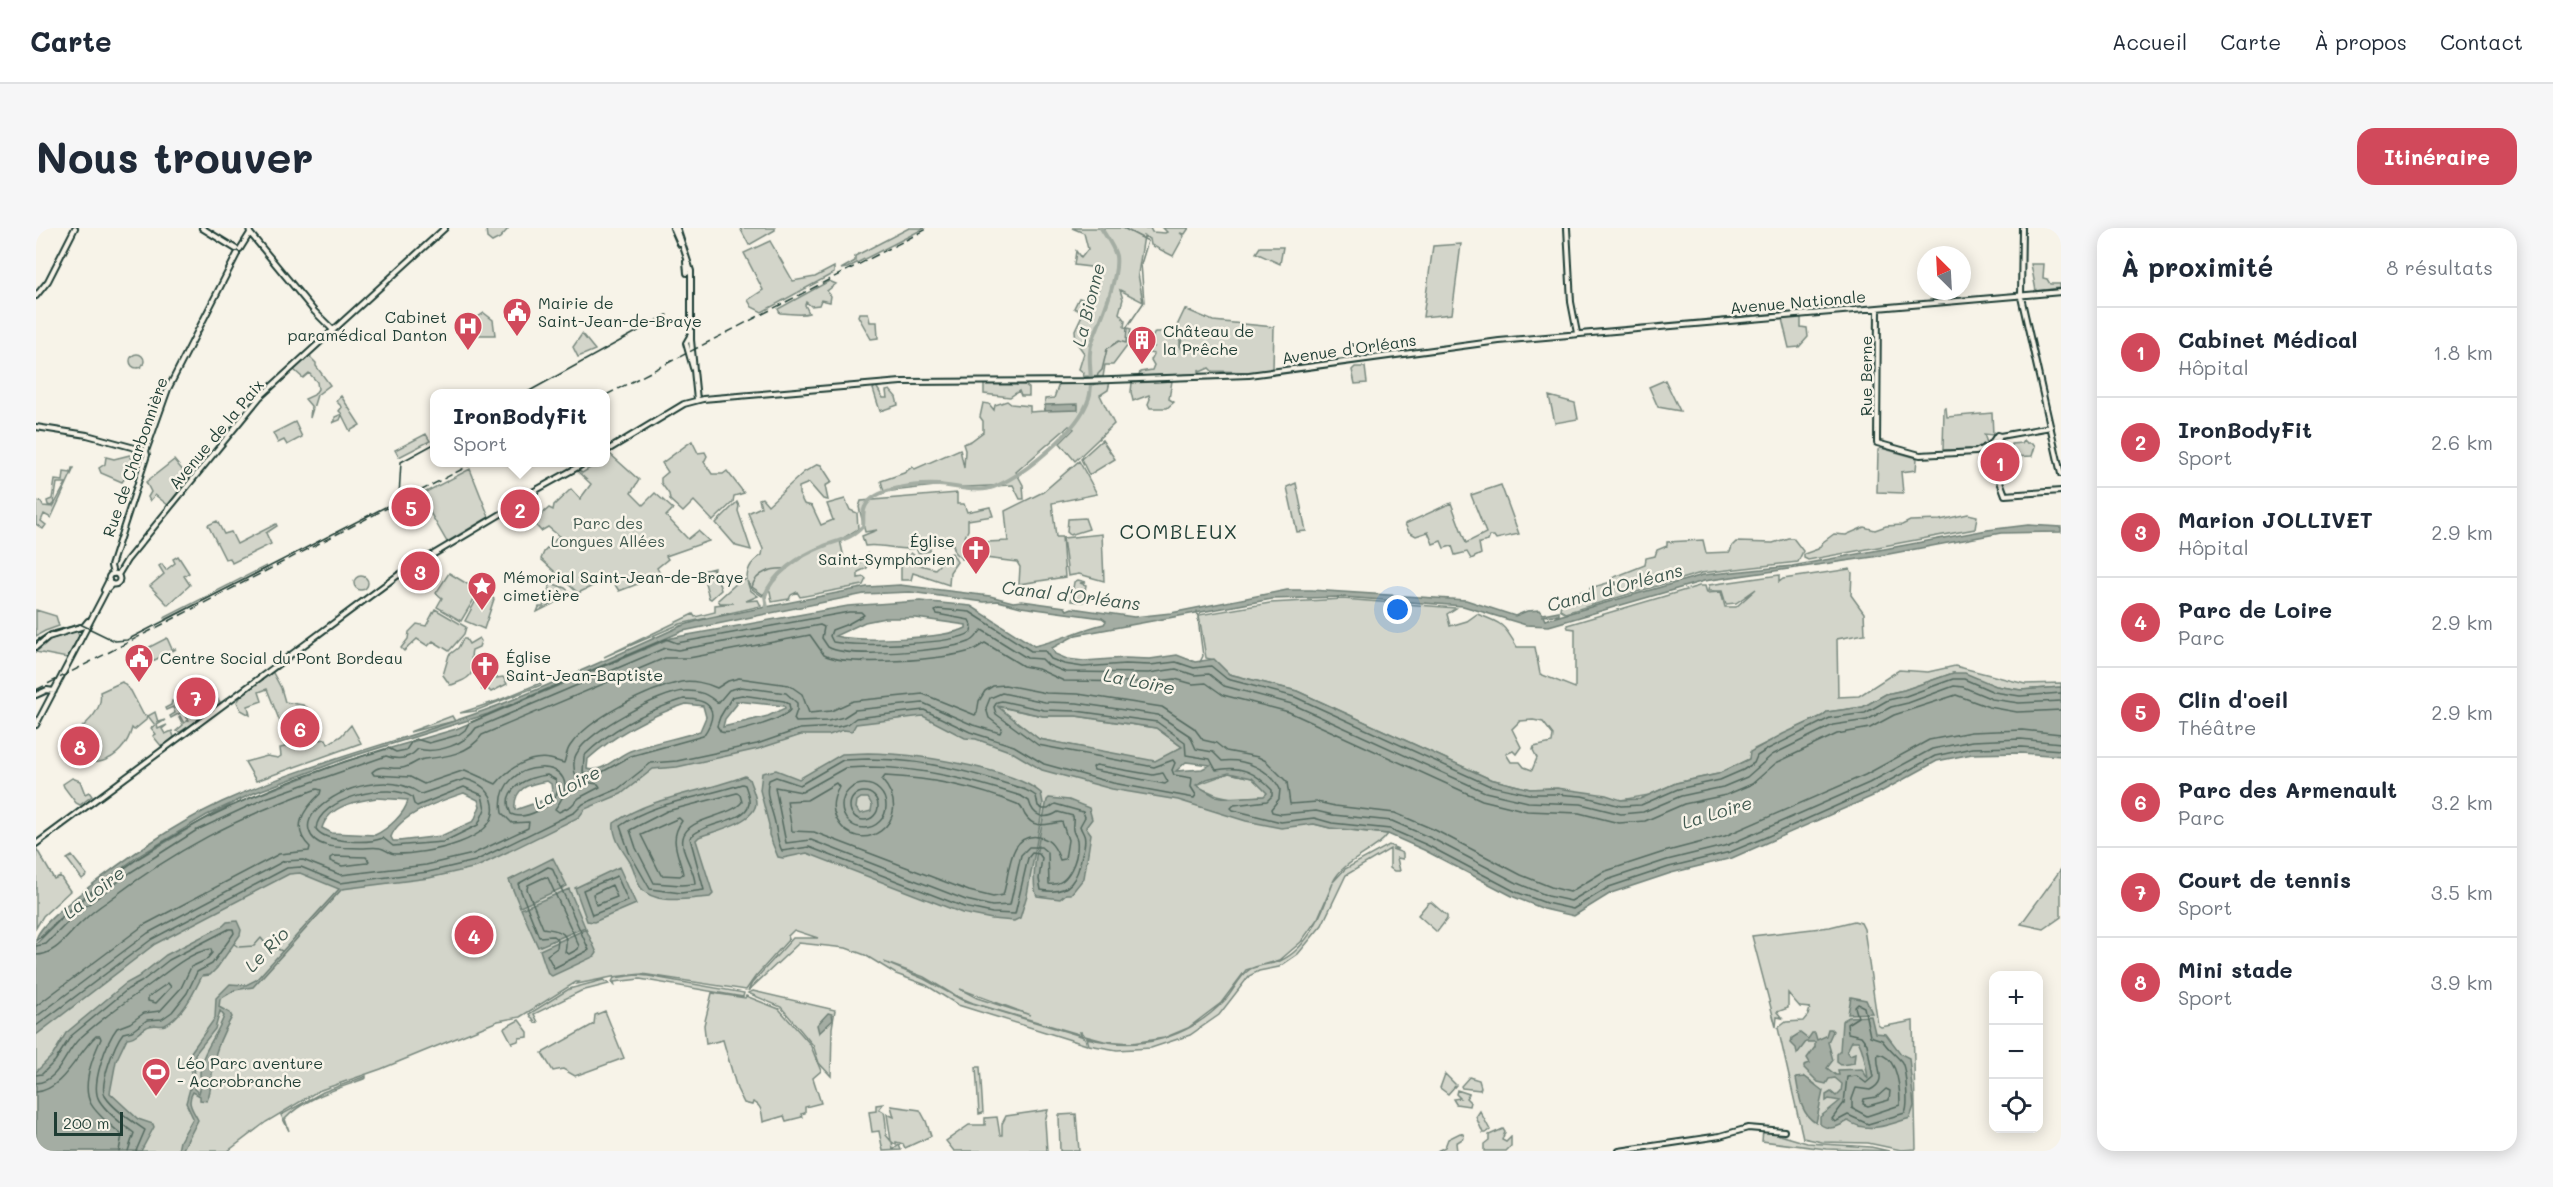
<!DOCTYPE html>
<html lang="fr">
<meta charset="utf-8">
<style>
body{margin:0;font-family:Mali,sans-serif;background:#f6f6f7;color:#1f2937}
.controls{position:absolute;right:18px;bottom:18px;display:grid;overflow:hidden;border-radius:12px;box-shadow:0 3px 15px #0003}
.controls button{width:54px;height:54px;display:grid;place-items:center;padding:0;border:0;border-bottom:2px solid #e0e1e3;background:#fff;color:#1f2937;font:30px sans-serif}
.compass{position:absolute;left:1881px;top:18px;width:54px;height:54px;border-radius:50%;background:#fff;box-shadow:0 3px 15px #0003;rotate:336deg}
.scale{position:absolute;left:18px;bottom:15px;width:69px;box-sizing:border-box;padding-left:6px;border:3px solid #1f3d34;border-top:0;font-size:16px;line-height:21px;white-space:nowrap;color:#1f3d34;-webkit-text-stroke:4px #f7f3e8;paint-order:stroke}
.you{position:absolute;left:1362px;top:382px;width:21px;height:21px;margin:-15px;border:4px solid #fff;border-radius:50%;background:#1a73e8;box-shadow:0 0 0 9px #1a73e833}
.badge{display:grid;place-items:center;width:39px;height:39px;border-radius:50%;background:#d1495b;color:#fff;font-size:20px;font-weight:700}
.pin{position:absolute;translate:-50% -50%;border:3px solid #fff;box-shadow:0 2px 6px #0006}
.popup{position:absolute;left:394px;top:161px;width:180px;height:78px;box-sizing:border-box;display:grid;place-content:center;border-radius:12px;background:#fff;filter:drop-shadow(0 2px 4px #0005);font-size:20px;white-space:nowrap;color:#747a83}
.popup b{font-size:22px;color:#1f2937}
.popup::after{content:'';position:absolute;left:50%;top:100%;margin-left:-12px;border:12px solid transparent;border-top-color:#fff}
.list{margin:0;padding:0;list-style:none}
h2{display:flex;justify-content:space-between;align-items:center;height:78px;margin:0;padding:0 24px;font-size:26px}
h2 small{font-size:20px;font-weight:400;color:#747a83}
.list li{display:grid;grid-template-columns:39px 1fr auto;gap:18px;align-items:center;box-sizing:border-box;height:90px;padding:0 24px;border-top:2px solid #e0e1e3}
.list b{display:block;font-size:22px;white-space:nowrap}
.list p{margin:0;font-size:20px;white-space:nowrap;color:#747a83}
.list em{font-size:20px;font-style:normal;color:#747a83}
.icon{flex:none;width:33px;height:33px;fill:none;stroke:currentColor;stroke-width:2;stroke-linecap:round;stroke-linejoin:round}
.map{position:relative;flex:none;width:2025px;height:923px;overflow:hidden;border-radius:18px}
header{display:flex;align-items:center;gap:36px;box-sizing:border-box;height:84px;padding:0 30px;background:#fff;border-bottom:2px solid #e0e1e3}
header strong{font-size:28px}
nav{display:flex;gap:33px;margin-inline-start:auto;font-size:21px}
.intro{display:flex;align-items:center;justify-content:space-between;box-sizing:border-box;height:144px;padding:0 36px}
h1{margin:0;font-size:42px}
.button{padding:15px 27px;border-radius:18px;background:#d1495b;color:#fff;font-size:21px;font-weight:700}
main{display:flex;gap:36px;padding:0 36px}
aside{flex:1;background:#fff;border-radius:18px;box-shadow:0 3px 15px #0003}
.map>svg:first-child{display:block}
</style>
<header>
<strong>Carte</strong>
<nav><a>Accueil</a><a>Carte</a><a>À propos</a><a>Contact</a></nav>
</header>
<div class="intro"><h1>Nous trouver</h1><a class="button">Itinéraire</a></div>
<main>
<div class="map">
<svg width="2025" height="923" viewBox="0 0 2025 923">
<rect width="100%" height="100%" fill="#f7f3e8"/>
<filter id="ink" filterUnits="userSpaceOnUse"><feTurbulence type="fractalNoise" baseFrequency=".0167" numOctaves="2"/><feDisplacementMap in="SourceGraphic" scale="12" xChannelSelector="R" yChannelSelector="G"/><feConvolveMatrix kernelMatrix="1 2 1 2 8 2 1 2 1" color-interpolation-filters="sRGB"/></filter>
<g filter="url(#ink)">
<path fill="#d3d5ca" stroke="#79897f" stroke-width="1.5" fill-rule="evenodd" d="M 450,0 L 472,0 L 472,1 L 464,10 L 456,14 L 451,10 Z
M 704,0 L 739,0 L 739,2 L 713,17 Z
M 873,0 L 889,0 L 811,40 L 805,41 L 819,33 L 819,28 Z
M 1036,0 L 1114,0 L 1116,4 L 1129,5 L 1131,4 L 1127,0 L 1153,0 L 1149,6 L 1144,5 L 1148,8 L 1137,28 L 1115,17 L 1114,11 L 1108,8 L 1102,46 L 1107,74 L 1084,62 L 1087,71 L 1083,85 L 1089,93 L 1088,99 L 1095,101 L 1092,117 L 1077,137 L 1069,137 L 1067,149 L 1047,148 L 1048,145 L 1043,141 L 1048,125 L 1040,114 L 1039,102 L 1047,85 L 1038,80 L 1043,70 L 1050,72 L 1054,68 L 1059,69 L 1063,59 L 1063,48 L 1060,47 L 1054,39 L 1038,37 L 1040,23 L 1045,30 L 1052,21 L 1048,5 Z
M 734,13 L 757,53 L 779,49 L 798,39 L 798,45 L 726,84 L 716,79 L 712,72 L 727,62 L 708,25 Z
M 1425,16 L 1416,86 L 1387,89 L 1397,18 Z
M 1224,19 L 1247,19 L 1244,36 L 1220,25 Z
M 1995,36 L 2008,36 L 2007,50 L 2011,51 L 2014,56 L 2024,56 L 2024,60 L 2000,63 Z
M 793,53 L 800,56 L 791,63 L 795,68 L 794,74 L 785,72 L 783,77 L 775,78 L 770,74 L 769,77 L 773,85 C 763,88 755,85 744,85 L 742,81 Z
M 1149,81 L 1177,93 L 1238,99 L 1237,141 L 1215,144 L 1176,143 L 1173,140 L 1164,144 L 1163,141 L 1163,146 L 1103,148 L 1104,144 L 1116,142 L 1118,137 L 1115,132 L 1118,126 L 1103,123 L 1105,117 L 1119,119 L 1106,115 L 1108,111 L 1116,110 L 1119,104 L 1128,104 L 1133,112 L 1140,108 L 1144,112 L 1144,121 L 1147,104 L 1139,102 Z
M 448,85 L 457,92 L 459,107 L 429,107 L 428,96 L 434,94 L 439,103 L 436,93 Z
M 823,85 L 832,85 L 834,94 L 841,94 L 842,110 L 835,111 L 822,88 Z
M 1765,89 L 1765,99 L 1771,100 L 1772,109 L 1763,119 L 1753,120 L 1746,91 Z
M 546,106 L 559,122 L 542,129 L 537,119 Z
M94 133a7 7 0 1 1 14 0a7 7 0 1 1-14 0Z
M 273,128 L 280,135 L 280,138 L 294,157 L 281,167 L 274,190 L 275,178 L 269,171 L 278,167 L 282,161 L 281,154 L 273,145 L 267,150 L 258,142 Z
M 1319,139 L 1329,139 L 1331,155 L 1319,156 L 1316,142 Z
M 1629,152 L 1644,183 L 1622,179 L 1613,159 Z
M 1136,153 L 1133,171 L 1138,174 L 1131,180 L 1114,180 L 1112,176 L 1114,171 L 1113,167 L 1097,173 L 1095,164 L 1096,155 Z
M 1074,154 L 1072,162 L 1064,167 L 1078,196 L 1039,233 L 1024,215 L 1038,201 L 1033,198 L 980,244 L 987,257 L 988,271 L 984,271 L 977,257 L 931,259 L 899,258 L 848,264 L 845,253 L 868,245 L 876,239 L 879,241 L 924,221 L 928,240 L 929,222 L 927,216 L 935,213 L 947,204 L 947,193 L 944,189 L 947,175 L 953,176 L 958,182 L 959,177 L 971,173 L 975,176 L 994,178 L 994,184 L 1008,183 L 1009,171 L 1018,170 L 1023,156 Z
M 948,156 L 989,157 L 993,160 L 993,168 L 985,168 L 983,163 L 974,169 L 948,166 Z
M 840,158 L 847,170 L 851,170 L 850,163 L 854,162 L 860,169 L 862,177 L 844,183 L 837,161 Z
M 305,168 L 324,197 L 314,203 L 306,187 L 304,192 L 296,195 L 299,193 L 299,189 L 306,186 L 303,183 L 306,179 L 300,173 Z
M 1513,168 L 1539,175 L 1542,191 L 1519,195 Z
M 1910,180 L 1911,189 L 1956,185 L 1957,207 L 1948,206 L 1951,215 L 1940,221 L 1907,222 L 1908,181 Z
M 259,194 L 266,209 L 251,217 L 248,212 L 242,215 L 237,205 Z
M 390,206 L 394,213 L 363,229 L 359,222 Z
M 1066,212 L 1079,231 L 1053,247 L 1045,231 Z
M 1988,212 L 1991,215 L 1997,215 L 1999,218 L 1996,228 L 1975,229 L 1975,216 L 1986,215 Z
M 656,213 L 662,225 L 669,224 L 671,228 L 668,234 L 676,246 L 687,246 L 691,243 L 708,265 L 698,268 L 697,274 L 677,293 L 658,273 L 647,284 L 634,272 L 633,266 L 625,255 L 625,250 L 632,244 L 626,235 Z
M 1845,220 L 1881,230 L 1880,242 L 1865,244 L 1867,265 L 1841,264 L 1842,222 Z
M 573,225 L 603,252 L 595,265 L 607,277 L 619,265 L 637,281 L 630,288 L 652,311 L 662,303 L 673,313 L 630,328 L 632,331 L 621,340 L 625,347 L 583,363 L 575,350 L 571,355 L 565,354 L 542,365 L 505,331 L 508,324 L 523,308 L 512,299 L 505,303 L 497,294 L 513,280 L 517,282 L 518,277 L 535,261 L 544,271 L 555,256 L 541,243 L 543,242 L 546,245 L 556,239 L 555,235 L 570,234 L 570,226 Z
M 94,227 L 96,233 L 88,242 L 89,250 L 86,254 L 65,245 L 63,240 L 69,236 L 70,229 L 78,231 Z
M 138,232 L 153,250 L 132,277 L 119,267 L 114,273 L 112,269 L 115,264 L 110,254 Z
M 1043,233 L 1061,266 L 1016,275 L 1020,309 L 1026,309 L 1029,349 L 983,356 L 984,339 L 981,334 L 949,330 L 950,314 L 972,313 L 969,283 L 1007,264 Z
M 782,236 L 785,237 L 796,254 L 789,258 L 792,272 L 787,271 L 773,255 L 763,259 L 763,266 L 768,276 L 776,278 L 785,297 L 797,292 L 791,276 L 809,271 L 814,282 L 821,285 L 822,301 L 804,312 L 808,330 L 816,331 L 818,336 L 823,336 L 831,326 L 831,340 L 822,344 L 822,350 L 828,349 L 830,351 L 827,357 L 764,369 L 761,364 L 755,367 L 753,371 L 736,374 L 734,363 L 731,362 L 726,368 L 716,361 L 711,353 L 714,362 L 722,368 L 710,373 L 722,372 L 725,378 L 644,396 L 568,429 L 657,386 L 659,389 L 679,384 L 679,377 L 698,375 L 684,375 L 682,372 L 701,355 L 711,351 C 711,339 717,333 726,327 L 727,321 L 712,285 L 725,279 L 723,271 L 726,270 L 732,277 L 768,244 Z
M 36,240 L 38,240 L 15,290 L 8,286 L 5,293 L 10,297 L 7,301 L 0,296 L 0,273 L 5,274 L 7,278 L 17,279 L 30,255 L 21,255 L 18,275 L 15,278 L 12,277 L 11,273 L 16,271 L 19,252 L 27,253 L 28,244 L 35,245 Z
M 434,241 L 453,289 L 411,314 L 384,267 Z
M 1260,255 L 1270,303 L 1261,304 L 1251,259 Z
M 1465,257 L 1483,306 L 1460,311 L 1458,308 L 1454,308 L 1452,313 L 1443,315 L 1445,326 L 1435,331 L 1431,324 L 1419,327 L 1416,318 L 1408,320 L 1405,313 L 1397,316 L 1392,304 L 1380,308 L 1373,304 L 1369,296 L 1415,275 L 1430,315 L 1450,305 L 1435,267 Z
M 921,265 L 921,276 L 928,276 L 931,284 L 954,279 L 957,288 L 932,292 L 932,302 L 928,311 L 930,329 L 926,331 L 919,325 L 917,316 L 894,318 L 894,323 L 882,325 L 880,320 C 866,324 846,315 829,318 L 826,308 L 841,302 L 829,304 L 823,279 L 825,273 Z
M 701,274 L 703,278 L 702,283 L 715,322 L 700,318 L 680,295 Z
M 1932,286 L 1941,288 L 1939,301 L 1772,332 L 1768,330 L 1768,326 L 1782,321 L 1787,314 L 1798,306 L 1810,307 L 1828,299 L 1839,302 L 1850,298 L 1866,297 L 1874,293 L 1904,292 Z
M 1049,290 L 1053,301 L 1034,307 L 1031,304 L 1032,291 Z
M 181,293 L 188,306 L 195,304 L 201,316 L 240,296 L 241,298 L 230,305 L 235,316 L 196,335 L 194,330 L 189,331 L 172,297 Z
M 1066,306 L 1068,353 L 1043,346 L 1032,348 L 1027,310 Z
M 1752,310 L 1757,310 L 1767,323 L 1762,334 L 1665,345 L 1529,385 L 1524,382 L 1525,375 L 1546,363 L 1553,364 L 1554,360 L 1575,354 L 1576,350 L 1609,337 L 1610,330 L 1619,328 L 1621,322 L 1631,318 L 1631,314 L 1667,312 L 1670,325 L 1694,324 L 1696,318 L 1700,314 L 1737,315 Z
M 875,325 L 882,330 L 880,336 L 899,341 L 903,337 L 902,332 L 916,325 L 921,334 L 914,344 L 913,357 L 877,345 L 875,352 L 865,352 L 865,335 Z
M 142,328 L 153,345 L 148,348 L 154,357 L 132,377 L 114,358 L 128,346 L 123,338 L 126,336 L 130,342 L 139,335 L 137,331 Z
M 230,338 L 231,340 L 129,392 L 128,390 Z
M 678,340 L 677,348 L 682,352 L 685,362 L 675,371 L 673,370 L 666,343 Z
M 1814,341 L 1816,345 L 1815,367 L 1828,385 L 1829,406 L 1801,411 L 1802,469 L 1823,468 L 1863,442 L 1892,444 L 1919,438 L 1989,456 L 2025,455 L 2025,459 L 1985,462 L 1960,458 L 1917,445 L 1868,462 L 1850,466 L 1827,479 L 1791,484 L 1786,488 L 1718,521 L 1713,531 L 1682,546 L 1640,555 L 1613,567 L 1585,572 L 1514,560 L 1494,561 L 1454,551 L 1261,463 L 1193,446 L 1178,432 L 1170,430 L 1163,387 L 1234,375 L 1307,371 L 1420,380 L 1411,386 L 1414,398 L 1431,393 L 1441,386 C 1466,395 1468,396 1481,419 L 1499,419 L 1504,446 L 1539,460 L 1539,401 L 1532,400 L 1531,397 L 1663,358 L 1669,358 L 1671,365 L 1685,364 L 1689,379 L 1700,379 L 1720,361 L 1700,375 L 1690,376 L 1686,363 L 1672,363 L 1673,357 L 1743,347 L 1743,354 L 1747,351 ZM 1497,492 L 1507,494 L 1517,507 L 1516,515 L 1498,519 L 1497,522 L 1501,530 L 1496,542 L 1488,539 L 1484,534 L 1475,534 L 1470,526 L 1477,523 L 1480,526 L 1485,519 L 1476,501 L 1484,493 Z
M 413,345 L 443,363 L 425,393 L 401,379 L 406,370 L 400,365 Z
M318 355a7 7 0 1 1 14 0a7 7 0 1 1-14 0Z
M 1042,352 L 1050,354 L 1044,355 L 1050,357 L 1047,374 L 1035,373 L 1038,354 Z
M 515,355 L 529,360 L 536,366 L 501,384 L 503,379 L 507,379 L 510,369 L 514,370 L 515,367 L 511,365 Z
M 445,363 L 458,371 L 448,401 L 429,393 Z
M 399,381 L 430,399 L 428,406 L 413,423 L 397,413 L 392,418 L 381,411 L 368,423 L 365,420 L 372,411 L 373,404 L 381,396 L 390,398 Z
M 0,382 L 20,388 L 23,398 L 9,403 L 0,408 Z
M 41,403 L 43,408 L 31,430 L 0,424 L 15,411 Z
M 131,410 L 136,421 L 140,421 L 109,437 L 103,438 L 102,436 L 104,434 L 100,426 Z
M 443,410 L 445,413 L 443,419 L 436,422 C 432,436 445,446 423,454 C 420,455 417,457 414,457 L 407,447 L 413,427 L 422,420 L 427,411 L 430,411 L 433,416 Z
M 236,443 L 245,460 L 249,474 L 267,477 L 278,484 L 284,512 L 290,511 L 292,516 L 305,508 L 315,497 L 325,515 L 220,553 L 209,534 L 231,528 L 242,530 L 245,528 L 244,520 L 249,519 L 250,509 L 231,461 L 223,464 L 226,473 L 212,478 L 214,487 L 205,482 L 201,474 L 208,464 Z
M 467,449 L 471,456 L 455,464 L 450,459 L 446,461 L 448,452 Z
M 86,454 L 95,463 L 107,486 L 111,488 L 110,492 L 98,502 L 96,500 C 87,535 49,548 26,517 C 39,503 69,487 64,464 Z
M 504,455 L 505,457 L 439,483 L 424,485 L 461,473 Z
M 172,457 L 184,474 L 178,481 L 163,461 Z
M 157,464 L 166,472 L 156,483 L 163,492 L 144,504 L 140,503 L 147,497 L 143,489 L 144,488 L 148,495 L 153,492 L 146,484 L 135,490 L 134,488 L 139,485 L 137,479 L 130,482 L 129,480 L 135,477 L 136,473 L 139,474 L 149,466 Z
M 959,478 L 1007,488 L 1040,488 L 1120,500 L 1146,519 L 1119,534 L 1003,511 Z
M 887,482 L 976,520 L 1294,600 L 1352,606 C 1340,624 1307,632 1297,654 L 1309,641 L 1353,617 L 1362,621 L 1356,621 L 1367,625 L 1367,631 L 1361,630 L 1364,643 L 1358,643 L 1354,640 L 1354,621 L 1310,647 L 1286,697 L 1262,726 L 1243,739 L 1223,743 L 1213,748 L 1183,787 L 1154,807 L 1115,820 L 1081,822 L 1053,817 L 1051,810 C 1104,824 1152,811 1190,771 C 1198,762 1203,749 1213,742 C 1222,735 1234,738 1244,733 C 1273,720 1287,683 1297,655 L 1282,690 L 1265,714 L 1244,732 L 1210,742 L 1185,775 L 1152,800 L 1128,810 L 1096,815 L 1068,813 L 1049,808 L 1046,804 L 1044,804 L 1046,807 L 937,775 L 918,767 L 888,749 L 848,734 L 888,751 L 926,772 L 1045,808 L 1049,810 L 1051,817 L 922,777 L 890,757 L 860,746 L 829,727 L 810,720 L 763,715 L 712,763 L 716,755 L 757,710 L 782,710 L 758,702 L 752,708 L 753,711 L 719,749 L 710,762 L 606,746 L 576,749 L 541,756 L 543,754 L 540,754 L 484,789 L 462,793 L 345,841 L 282,863 L 230,894 L 192,923 L 0,923 L 0,801 L 112,713 L 264,639 L 303,655 L 611,537 ZM 924,761 L 994,787 L 941,770 Z
M 119,484 L 122,494 L 129,492 L 121,497 L 122,501 L 131,497 L 126,501 L 129,506 L 136,503 L 138,509 L 126,519 L 117,508 L 120,506 L 115,500 L 119,497 L 112,488 Z
M 416,488 L 419,493 L 374,504 L 376,503 Z
M 1193,545 L 1216,550 L 1232,565 L 1228,568 C 1207,569 1191,573 1172,563 C 1167,561 1164,562 1160,557 Z
M 36,550 L 44,553 L 49,566 L 53,564 L 56,568 L 44,577 L 40,575 L 28,559 L 27,556 Z
M 0,620 L 18,651 L 24,648 L 34,663 L 7,688 L 0,700 Z
M 36,628 L 51,647 L 46,651 L 31,631 Z
M 2025,641 L 2025,689 L 2008,701 L 1985,696 Z
M 1395,674 L 1411,688 L 1411,691 L 1401,704 L 1382,687 L 1392,675 Z
M 1818,693 L 1825,695 L 1828,701 L 1842,797 L 1845,799 L 1877,793 L 1880,921 L 1865,922 L 1832,915 L 1786,914 L 1767,910 L 1742,800 L 1750,794 L 1767,793 L 1772,787 L 1774,780 L 1764,779 L 1752,765 L 1752,780 L 1741,784 L 1746,790 L 1741,789 L 1740,799 L 1716,708 L 1794,699 ZM 1769,849 L 1779,856 L 1785,869 L 1782,877 Z
M 600,747 L 612,748 L 708,765 L 707,769 L 604,751 L 578,754 L 579,758 L 576,754 L 578,750 Z
M 567,752 L 573,756 L 545,763 L 498,786 L 502,794 L 499,795 L 493,786 L 533,761 Z
M 717,763 L 799,782 L 796,800 L 795,848 L 783,835 L 777,817 L 745,779 L 712,765 Z
M 676,765 L 709,770 L 710,768 L 743,781 L 774,816 L 785,843 L 777,850 L 785,875 L 769,879 L 769,885 L 765,886 L 766,889 L 750,893 L 748,888 L 727,894 C 726,886 726,877 717,874 L 716,877 L 708,875 L 701,861 L 687,812 L 670,816 L 668,797 Z
M 569,783 L 588,830 L 539,848 L 527,841 L 517,843 L 506,825 L 558,796 L 559,787 Z
M 483,792 L 492,804 L 492,809 L 483,810 L 482,813 L 476,815 L 468,800 Z
M 940,839 L 944,839 L 947,885 L 943,886 Z
M 1409,846 L 1420,857 L 1412,866 L 1404,860 Z
M 330,848 L 330,850 C 303,861 269,869 249,891 L 253,903 L 245,887 L 287,864 Z
M 1433,849 L 1443,852 L 1445,859 L 1444,862 L 1426,860 L 1425,858 Z
M 1421,862 L 1433,866 L 1430,870 L 1434,874 L 1433,878 L 1420,876 L 1417,871 L 1424,870 L 1420,866 Z
M 847,876 L 843,881 L 848,884 C 849,887 851,903 850,907 L 855,913 L 851,886 L 858,889 L 855,878 L 884,882 L 890,893 L 895,908 L 869,920 L 867,916 L 860,914 L 860,917 L 856,914 L 857,922 L 863,917 L 865,922 L 847,923 L 843,903 L 836,904 L 833,884 L 840,883 L 840,877 Z
M 1012,882 L 1009,893 L 1011,923 L 918,923 L 910,913 L 933,897 L 949,897 L 949,890 L 961,889 L 964,907 L 966,907 L 966,896 L 970,888 Z
M 1444,883 L 1454,902 L 1450,905 L 1447,905 L 1440,889 Z
M 1040,886 L 1043,923 L 1024,923 L 1023,887 Z
M 1467,901 L 1469,904 L 1466,912 L 1470,914 L 1475,909 L 1475,918 L 1470,923 L 1448,923 L 1448,916 L 1453,912 L 1453,907 Z
M 1727,902 L 1771,915 L 1835,919 L 1853,923 L 1790,921 L 1726,913 Z
M 1424,905 L 1427,906 L 1428,910 L 1420,915 L 1421,923 L 1401,923 L 1409,919 L 1412,911 Z"/>
<path fill="#a4ada3" stroke="#6f8077" stroke-width="1.5" fill-rule="evenodd" d="M 1042,176 L 1042,182 L 1009,183 L 1009,177 Z
M 1992,297 L 2025,299 L 2025,304 L 1965,305 L 1837,329 L 1668,353 L 1513,398 L 1490,397 L 1427,378 L 1306,369 L 1236,371 L 1040,407 L 1016,420 L 1019,426 L 1031,431 L 1048,433 L 1089,430 L 1114,431 L 1141,427 L 1159,434 L 1178,431 L 1193,446 L 1261,463 L 1454,551 L 1494,561 L 1521,560 L 1570,567 L 1585,572 L 1604,571 L 1640,555 L 1682,546 L 1713,531 L 1714,524 L 1747,506 L 1786,488 L 1791,484 L 1827,479 L 1850,466 L 1868,462 L 1917,445 L 1929,445 L 1960,458 L 1985,462 L 2025,459 L 2025,528 L 1985,525 L 1936,526 L 1901,533 L 1839,567 L 1730,615 L 1696,630 L 1635,645 L 1575,665 L 1538,688 L 1508,681 L 1478,669 L 1388,622 L 1352,606 L 1294,600 L 1278,596 L 1245,600 L 1210,593 L 1142,572 L 1076,561 L 1006,542 L 976,524 L 940,511 L 929,510 L 887,488 L 820,496 L 816,503 L 807,502 L 793,507 L 765,507 L 722,521 L 641,539 L 617,541 L 585,566 L 549,581 L 543,589 L 441,639 L 393,650 L 306,661 L 217,759 L 199,762 L 184,771 L 183,779 L 194,785 L 196,789 C 188,802 180,821 177,837 C 175,851 176,861 171,873 L 164,872 L 164,868 L 157,864 C 150,875 157,882 162,892 L 146,923 L 142,923 L 144,913 L 157,890 L 150,875 L 155,857 L 155,824 L 179,790 L 180,770 L 194,756 L 210,757 L 220,752 L 303,661 L 264,645 L 253,646 L 119,716 L 0,807 L 0,716 L 39,677 L 103,630 L 184,582 L 310,533 L 420,501 L 635,410 L 812,378 L 884,373 L 935,378 L 998,418 C 1023,413 1042,402 1068,396 L 1070,393 L 1066,390 L 985,379 L 962,373 L 948,374 L 874,364 L 828,366 L 647,403 L 452,486 L 311,530 L 218,565 L 171,587 L 101,629 L 41,674 L 0,713 C 0,700 34,674 45,665 C 89,631 135,598 186,574 C 278,532 377,511 471,474 C 530,450 588,424 645,398 L 665,392 L 831,359 L 864,357 L 954,368 L 977,374 L 986,373 L 1029,379 L 1031,382 L 1036,380 L 1098,389 L 1135,385 L 1251,362 L 1275,362 L 1430,372 L 1479,388 L 1491,383 L 1504,382 L 1507,386 L 1523,383 L 1523,387 L 1507,388 L 1509,392 L 1667,347 L 1756,338 L 1951,302 ZM 849,390 L 880,390 L 930,397 L 930,400 C 907,411 825,414 799,408 L 829,394 ZM 700,473 L 748,478 L 749,480 L 732,488 L 687,499 L 689,491 L 701,476 ZM 650,476 L 667,478 L 670,489 L 664,503 C 641,511 617,514 594,523 C 581,528 565,546 551,541 L 552,531 C 581,505 613,488 650,476 ZM 961,478 L 1007,488 L 1040,488 L 1120,500 L 1146,519 L 1119,533 L 1003,511 ZM 1150,534 L 1174,537 L 1166,541 L 1140,543 ZM 1193,545 L 1216,550 L 1231,565 L 1228,568 L 1192,570 L 1179,568 L 1160,557 L 1171,551 ZM 511,553 L 515,556 L 516,563 L 508,572 L 479,582 C 477,560 492,556 511,553 ZM 428,565 L 442,572 L 444,578 L 438,593 L 405,608 L 363,613 L 357,613 L 355,609 C 363,586 407,572 428,565 ZM 341,570 L 372,572 C 369,586 352,601 339,607 L 296,605 L 286,600 C 293,577 321,573 341,570 ZM 184,783 L 188,788 C 181,809 163,826 164,848 L 167,851 L 163,865 L 158,861 L 159,826 L 179,801 Z
M 832,525 C 872,525 975,539 1005,565 L 1007,575 L 1006,584 L 991,667 L 984,690 L 978,693 L 956,691 L 926,685 L 771,625 L 747,630 L 742,629 L 733,607 L 733,597 L 724,562 L 726,545 L 740,542 L 763,551 L 806,526 ZM 825,570 L 832,570 L 836,577 L 835,583 L 824,586 L 820,580 L 821,573 Z
M 709,548 L 713,551 C 715,558 720,567 720,575 C 719,594 679,603 663,609 L 660,612 L 677,666 L 674,669 C 655,670 619,678 605,660 C 600,653 599,642 594,634 C 587,623 576,609 578,595 C 617,568 665,565 709,548 Z
M 1013,570 L 1033,572 L 1053,580 L 1056,591 L 1050,599 L 1055,606 L 1048,650 L 1035,666 L 1030,666 L 1024,671 L 1001,668 C 992,651 1007,593 1011,572 Z
M 517,630 L 531,658 L 484,679 L 473,652 Z
M 583,639 L 600,676 L 558,694 L 551,693 L 539,660 Z
M 533,661 L 549,699 L 502,719 L 485,681 Z
M 201,693 L 205,702 L 204,707 L 181,740 L 174,747 L 166,748 C 158,764 147,788 129,797 C 123,799 117,795 111,799 C 103,803 100,810 91,810 L 80,833 L 74,865 L 102,891 L 117,896 L 118,899 L 105,923 L 0,923 L 0,844 L 17,827 L 30,805 L 89,756 L 102,749 L 130,727 L 187,698 L 191,694 Z
M 550,701 L 561,725 L 559,728 L 516,748 L 512,746 L 504,722 Z
M 1815,769 L 1830,772 L 1836,785 L 1812,786 Z
M 792,785 L 796,786 L 797,792 L 783,805 L 781,797 Z
M 1835,788 L 1839,805 L 1850,806 L 1865,826 L 1873,830 L 1878,878 L 1874,890 C 1853,897 1831,906 1812,893 C 1803,898 1794,904 1784,896 L 1784,889 L 1804,873 L 1793,871 L 1790,873 L 1790,867 L 1795,864 L 1800,868 L 1805,863 L 1806,856 L 1799,850 L 1793,851 L 1790,856 L 1782,854 L 1768,840 L 1768,837 L 1774,835 L 1771,830 L 1779,819 L 1779,814 L 1770,814 L 1761,826 L 1760,820 L 1755,815 L 1756,810 L 1764,805 L 1772,811 L 1776,805 L 1779,805 L 1781,812 L 1790,808 L 1792,801 L 1795,801 L 1797,803 L 1792,814 L 1797,832 L 1791,840 L 1800,847 L 1803,847 L 1802,842 L 1826,841 L 1832,851 C 1831,842 1827,820 1822,813 L 1816,813 L 1811,823 L 1814,827 L 1819,825 L 1818,835 L 1805,837 L 1801,834 L 1801,826 L 1804,823 L 1806,793 L 1813,789 Z
M 1769,849 L 1787,863 L 1780,895 C 1764,886 1763,866 1760,850 Z"/>
<g fill="none" stroke-linecap="round" stroke-linejoin="round">
<path stroke="#546a60" stroke-width="1.5" d="M 706,467 L 748,473 L 753,476 L 754,482 C 746,492 697,507 685,504 L 681,498 L 684,489 L 696,469 Z
M 648,471 C 676,471 684,484 667,508 L 595,528 L 559,548 L 547,545 L 548,528 C 576,500 610,483 648,471 Z
M 2025,482 L 1981,484 L 1953,479 L 1920,467 L 1858,487 L 1834,500 L 1801,506 L 1740,535 L 1716,556 L 1690,567 L 1648,576 L 1609,593 L 1583,595 L 1543,585 L 1491,583 L 1446,572 L 1253,484 L 1187,467 L 1170,455 L 1157,456 L 1139,451 L 1113,454 L 1028,453 L 1002,441 L 987,438 L 949,415 C 945,417 942,420 937,422 C 913,432 810,439 788,427 L 774,407 L 653,430 L 629,430 L 446,507 C 433,526 409,529 388,531 C 381,532 374,539 366,540 C 354,542 345,535 336,544 L 338,547 L 374,549 L 388,556 L 429,542 L 460,556 C 472,541 493,527 514,531 C 519,532 523,534 528,535 C 530,530 530,524 534,518 C 553,490 612,461 645,454 C 656,452 671,455 681,460 L 692,453 L 703,450 L 753,457 L 766,466 L 773,485 L 795,483 L 817,473 L 887,466 L 939,487 L 941,485 L 943,473 L 949,463 L 957,458 L 969,457 L 1010,465 L 1042,466 L 1126,479 L 1158,500 L 1167,512 L 1180,515 L 1190,523 L 1222,529 L 1230,533 L 1251,554 L 1254,576 L 1281,574 L 1299,578 L 1359,585 L 1399,602 L 1485,647 L 1515,659 L 1534,664 L 1567,644 L 1628,624 L 1689,608 L 1829,547 L 1893,512 L 1935,504 L 1986,502 L 2025,506
M 832,531 C 878,531 922,540 965,554 C 977,558 990,560 1000,568 L 1002,578 L 1007,581 L 1012,581 L 1019,576 L 1047,584 L 1049,589 L 1044,598 C 1045,602 1047,604 1048,607 C 1050,612 1048,621 1046,626 C 1042,651 1034,668 1005,662 L 1003,651 L 1006,630 L 1003,626 L 996,625 L 992,630 L 979,686 L 956,685 L 928,679 L 773,619 L 746,623 C 741,613 741,605 739,595 C 736,580 728,567 733,552 L 740,549 L 764,557 L 807,532 Z
M 1060,537 L 1117,547 L 1127,545 L 1132,554 L 1129,556 L 1058,542 L 1057,539 Z
M 832,539 C 885,539 935,552 985,568 L 993,573 C 997,588 1008,593 1022,584 L 1037,588 C 1038,593 1036,597 1037,602 C 1038,607 1040,607 1041,612 C 1043,629 1033,659 1013,656 L 1012,625 L 1005,619 L 993,619 L 985,627 L 974,677 L 956,678 L 930,672 L 775,612 L 750,615 L 739,559 L 766,564 L 809,540 Z
M 511,547 L 520,552 L 522,563 C 517,578 490,593 475,586 C 463,561 491,549 511,547 Z
M 849,548 C 892,550 940,559 981,576 C 987,579 986,582 989,587 C 999,603 1012,595 1026,594 L 1032,612 L 1029,631 L 1024,632 C 1020,621 1015,611 1003,609 C 971,604 974,648 967,667 L 957,669 L 933,663 L 778,604 L 756,603 L 751,573 L 771,572 L 800,555 L 803,559 C 798,568 795,580 800,590 C 821,633 883,594 846,552 Z
M 429,551 C 441,554 452,560 456,572 C 469,614 387,626 360,626 C 353,626 350,621 344,620 C 339,619 331,620 326,620 C 310,619 278,623 273,602 C 271,595 275,587 281,582 C 306,557 355,545 385,566 Z
M 706,556 L 709,557 C 711,563 714,570 713,576 C 709,595 666,594 654,610 L 668,662 L 645,665 L 614,661 L 593,624 L 584,598 C 620,573 665,570 706,556 Z
M806 578a22 22 0 1 1 44 0a22 22 0 1 1-44 0Z
M 428,559 L 446,567 L 449,581 L 442,597 L 407,614 L 357,618 L 347,610 C 332,616 290,615 280,601 C 282,570 355,553 376,569 L 378,576 L 381,578 Z
M814 578a14 14 0 1 1 28 0a14 14 0 1 1-28 0Z
M 701,565 L 704,567 L 706,574 C 693,590 651,589 647,610 C 644,625 659,641 659,656 L 645,657 L 618,655 L 600,620 L 594,602 L 631,583 Z
M 643,590 L 646,593 C 632,612 643,626 647,646 L 644,648 L 625,647 L 605,607 Z
M 297,628 L 330,629 L 333,633 L 331,635 L 306,638 L 294,633 L 294,630 Z
M 512,639 L 516,640 L 553,722 L 518,740 L 511,727 L 521,720 L 522,712 L 517,708 L 503,709 L 482,656 Z
M 581,648 L 592,673 L 556,687 L 547,662 Z
M 509,649 L 512,650 L 543,718 L 542,721 L 533,726 L 529,724 C 534,702 523,703 507,700 L 491,661 L 492,657 Z
M 576,657 L 581,669 L 560,677 L 557,666 Z
M 0,711 L 6,709 C 104,610 221,560 352,520 L 360,524 L 370,522 L 376,513 L 380,511 L 393,515 L 422,507 L 429,502 L 433,495 L 630,411 L 641,415 L 813,384 L 825,384 L 828,387 L 812,396 L 796,402 L 794,408 L 797,414 C 819,419 919,417 935,404 L 936,398 L 933,392 L 901,386 L 899,383 L 902,381 L 934,384 L 995,423 L 1009,423 L 1015,431 L 1028,436 L 1047,439 L 1089,436 L 1114,437 L 1140,434 L 1158,440 L 1175,438 L 1191,451 L 1259,469 L 1452,557 L 1493,566 L 1521,566 L 1546,568 L 1585,578 L 1605,577 L 1642,561 L 1684,552 L 1707,542 L 1718,535 L 1721,528 L 1732,521 L 1794,490 L 1829,485 L 1852,472 L 1870,468 L 1917,451 L 1928,451 L 1958,464 L 1984,468 L 2025,465
M 0,718 L 10,716 L 41,685 L 95,644 L 161,602 L 230,570 L 350,528 C 363,533 373,531 382,521 C 401,526 430,516 440,500 L 629,420 L 642,422 L 784,397 L 788,399 L 786,410 L 792,419 C 812,431 910,423 933,414 C 940,412 942,405 946,402 L 991,430 L 1006,431 L 1012,437 L 1029,444 L 1113,445 L 1140,441 L 1158,447 L 1173,446 L 1188,458 L 1256,476 L 1449,564 L 1492,574 L 1545,576 L 1585,586 L 1607,584 L 1645,568 L 1687,559 L 1711,549 L 1736,527 L 1797,497 L 1831,492 L 1855,479 L 1872,475 L 1918,458 L 1927,459 L 1956,471 L 1983,475 L 2025,473
M 0,727 C 20,727 33,705 47,693 C 54,686 63,679 72,673 C 139,622 202,589 281,561 L 285,562 L 284,566 C 268,581 254,600 274,619 L 273,623 L 243,626 L 108,697 L 0,778
M 132,755 L 135,759 L 120,775 L 112,773 L 112,769 Z
M 1822,776 L 1828,779 L 1834,808 L 1846,812 C 1852,821 1859,826 1865,833 C 1870,839 1873,878 1869,885 L 1832,896 L 1812,887 L 1799,894 L 1796,891 L 1808,875 L 1811,849 L 1821,848 L 1830,855 L 1837,849 L 1831,816 L 1825,808 L 1812,805 L 1811,796 L 1822,789 L 1819,779 Z
M 0,789 L 112,705 L 248,633 L 267,632 L 305,647 L 390,637 L 437,626 L 492,600 L 493,594 L 476,595 L 466,585 C 456,524 561,527 519,581 L 523,584 L 535,578 L 543,570 L 564,559 L 562,556 L 548,554 L 540,548 C 537,541 537,531 541,525 C 552,503 625,464 649,463 C 664,462 672,467 682,475 L 693,462 L 705,459 L 750,465 L 761,475 L 761,482 L 758,491 L 760,494 L 792,493 L 808,489 L 819,482 L 887,475 L 937,497 L 964,505 L 966,500 L 953,490 L 950,480 L 954,470 L 966,465 L 1009,474 L 1041,475 L 1122,487 L 1154,508 L 1160,521 L 1177,524 L 1186,533 C 1207,530 1234,541 1244,561 L 1243,571 L 1235,581 L 1236,584 L 1245,586 L 1280,583 L 1297,587 L 1356,593 L 1395,610 L 1481,655 L 1512,668 L 1535,673 L 1571,652 L 1631,632 L 1692,617 L 1833,555 L 1896,521 L 1936,513 L 1985,511 L 2025,515
M 0,798 L 116,711 L 251,640 L 265,639 L 304,655 L 392,644 L 439,633 L 539,584 L 547,576 L 582,561 L 615,535 L 641,533 L 721,516 L 764,501 L 801,499 L 812,496 L 820,490 L 888,482 L 934,504 L 978,518 L 1008,536 L 1077,555 L 1158,570 L 1160,567 L 1155,559 L 1156,550 L 1138,547 L 1136,542 L 1139,535 L 1137,532 L 1118,539 L 1002,517 L 960,486 L 958,479 L 961,474 L 966,473 L 1008,482 L 1040,483 L 1121,494 L 1149,514 L 1150,527 L 1174,531 L 1180,542 C 1205,537 1219,544 1236,562 L 1236,568 L 1231,573 L 1198,577 L 1195,580 L 1197,582 L 1245,594 L 1278,590 L 1296,595 L 1354,601 L 1391,617 L 1480,664 L 1510,675 L 1537,681 L 1573,659 L 1633,639 L 1694,624 L 1728,610 L 1836,562 L 1899,528 L 1936,520 L 1985,519 L 2025,522
M 1842,826 C 1862,829 1864,860 1864,877 L 1831,888 L 1816,880 L 1816,871 L 1820,860 L 1834,862 C 1853,853 1839,840 1842,826 Z
M 0,847 L 6,846 L 19,833 L 35,808 L 92,761 L 105,754 L 133,732 L 193,701 L 197,701 L 198,705 L 176,736 L 161,744 L 151,765 L 136,784 L 126,791 L 111,792 L 96,803 L 87,805 C 79,815 63,856 69,868 C 77,881 97,894 109,902 L 100,923
M 0,855 C 23,854 29,824 43,811 C 64,792 86,776 109,760 C 127,748 152,724 175,721 L 176,725 L 170,732 L 155,739 L 145,760 L 124,783 L 108,785 L 94,795 L 81,800 C 71,813 54,857 63,872 C 70,884 87,897 98,905 L 92,923
M 1850,861 L 1854,863 L 1853,872 L 1832,878 L 1827,876 L 1828,871 L 1841,869 Z
M 0,864 C 26,863 42,824 60,808 L 64,808 L 65,811 C 57,828 45,858 55,876 C 62,888 76,898 86,907 L 83,923"/>
<path stroke="#6f8077" stroke-width="1.5" d="M 1063,145 L 1066,142 L 1071,121 L 1083,113 L 1090,115 L 1091,99 L 1108,74 L 1105,36 L 1112,13 L 1087,0
M 1061,150 L 1062,146
M 1055,157 L 1061,156
M 729,368 L 716,359 C 720,344 736,340 751,341
M 1161,383 L 1167,428 L 1164,434
M 198,716 L 201,718
M 203,719 L 218,718 L 225,710 L 229,715 L 246,723"/>
<path stroke="#a4ada3" stroke-width="4" d="M 731,380 L 729,368 C 735,347 765,327 786,319 C 803,311 814,313 827,298 C 828,292 826,285 829,279 C 838,259 883,256 903,257 C 919,258 943,265 958,259 C 988,247 1043,202 1053,170 C 1059,152 1049,130 1057,111 C 1065,91 1083,50 1080,28 C 1078,19 1070,8 1065,0"/>
<g stroke="#1f3d34" stroke-width="8">
<path id="secondary" d="M 166,0 L 200,21
M 637,0 L 644,16
M 641,0 L 655,43 L 655,112 L 661,172
M 1531,0 L 1535,74 L 1541,105
M 1986,0 L 1985,69 L 2025,246
M 214,5 L 278,83 L 297,102
M 204,21 L 214,5 L 213,0
M 650,34 L 651,45
M 0,68 L 12,53 L 39,0
M 1842,80 L 1841,215 L 1884,227 L 1940,224 L 1955,216
M 654,108 L 650,115 L 657,140
M 0,199 L 51,207 L 110,223
M 1964,208 L 2015,199
M 1955,216 L 1961,207 L 1964,208
M 1959,219 L 1962,248 L 1969,267 L 2025,263
M 1959,219 L 1964,208
M 570,223 L 648,176 L 667,171 L 865,154 L 1048,153 L 1213,147 L 1463,113 L 2025,64
M 493,266 L 551,234
M 485,274 L 490,276 L 494,275 L 495,269 L 499,265
M 485,274 L 486,267 L 494,267
M72.5 351a5.5 5.5 0 1 1 11 0a5.5 5.5 0 1 1-11 0Z
M 77,346 L 75,338 L 111,227 L 110,223 L 132,161 L 201,26
M 82,347 L 91,332 L 224,169 L 409,0
M 68,362 L 73,352
M 0,419 L 12,409 L 48,398 L 52,393
M 0,467 L 11,462 L 18,463
M 0,497 L 71,361 L 76,356
M 0,616 L 361,348 L 485,274
M 1583,923 L 1684,908 L 1712,900 L 1748,903"/>
</g>
<use href="#secondary" stroke="#f7f3e8" stroke-width="4"/>
<path stroke="#1f3d34" stroke-width="1.5" d="M 488,166 L 631,87
M 0,413 L 14,404 L 44,396 L 79,413 L 91,412 L 359,274 L 363,268 L 365,234 L 398,216"/>
<path stroke="#1f3d34" stroke-width="1.5" stroke-dasharray="9 4.5" stroke-linecap="butt" d="M 570,167 L 893,0
M 0,462 L 440,234"/>
</g>
</g>
<defs>
<g id="civic-pin" transform="scale(1.5)"><path d="M0 17L-7.5 6A9.5 9.5 0 1 1 7.5 6Z" fill="#d1495b" stroke="#f7f3e8"/><path d="M-.6-6.5H3V-4.5H.6V-3L4-1V1h2V6H-6V1h2V-1L-.6-3ZM-1.2 2.5V6h2.4V2.5Z" fill="#fff"/></g>
<g id="hospital-pin" transform="scale(1.5)"><path d="M0 17L-7.5 6A9.5 9.5 0 1 1 7.5 6Z" fill="#d1495b" stroke="#f7f3e8"/><path d="M-5-5h3v3.5h4V-5h3V5h-3V1.5h-4V5h-3Z" fill="#fff"/></g>
<g id="building-pin" transform="scale(1.5)"><path d="M0 17L-7.5 6A9.5 9.5 0 1 1 7.5 6Z" fill="#d1495b" stroke="#f7f3e8"/><path d="M-4-6H4V6H1V3H-1V6H-4ZM-2.5-4.3h1.7v1.8h-1.7ZM.8-4.3h1.7v1.8H.8ZM-2.5-1h1.7V.8h-1.7ZM.8-1h1.7V.8H.8Z" fill="#fff"/></g>
<g id="church-pin" transform="scale(1.5)"><path d="M0 17L-7.5 6A9.5 9.5 0 1 1 7.5 6Z" fill="#d1495b" stroke="#f7f3e8"/><path d="M-1.2-6h2.4v3.5h3.3v2.4h-3.3V6h-2.4V-.1h-3.3v-2.4h3.3Z" fill="#fff"/></g>
<g id="sight-pin" transform="scale(1.5)"><path d="M0 17L-7.5 6A9.5 9.5 0 1 1 7.5 6Z" fill="#d1495b" stroke="#f7f3e8"/><path d="M0-6L1.8-2.2L6-1.7L2.9 1.2L3.7 5.4L0 3.3L-3.7 5.4L-2.9 1.2L-6-1.7L-1.8-2.2Z" fill="#fff"/></g>
<g id="stadium-pin" transform="scale(1.5)"><path d="M0 17L-7.5 6A9.5 9.5 0 1 1 7.5 6Z" fill="#d1495b" stroke="#f7f3e8"/><path d="M0-5a6.5 5 0 1 0 0 10a6.5 5 0 1 0 0-10ZM-3.5-1.8h7v3.6h-7Z" fill="#fff"/></g>
</defs>
<g fill-rule="evenodd">
<use href="#civic-pin" x="481" y="84"/>
<use href="#hospital-pin" x="432" y="98"/>
<use href="#building-pin" x="1106" y="112"/>
<use href="#church-pin" x="940" y="322"/>
<use href="#sight-pin" x="446" y="358"/>
<use href="#civic-pin" x="103" y="430"/>
<use href="#church-pin" x="449" y="438"/>
<use href="#stadium-pin" x="120" y="844"/>
</g>
<g text-anchor="middle" stroke-width="5" stroke-linejoin="round" paint-order="stroke">
<g font-size="16" fill="#1f3d34" stroke="#f7f3e8">
<text transform="translate(1762 74) rotate(-5)" y="6">Avenue Nationale</text>
<text transform="translate(1313 121) rotate(-8)" y="6">Avenue d'Orléans</text>
<text transform="translate(1830 148) rotate(-90)" y="6">Rue Berne</text>
<text transform="translate(180 206) rotate(-50)" y="6">Avenue de la Paix</text>
<text transform="translate(99 229) rotate(-71)" y="6">Rue de Charbonnière</text>
</g>
<g font-size="16" fill="#1f3d34" stroke="#f7f3e8" text-anchor="start">
<text x="502" y="81">Mairie de<tspan x="502" dy="18">Saint-Jean-de-Braye</tspan></text>
<text x="411" y="95" text-anchor="end">Cabinet<tspan x="411" dy="18">paramédical Danton</tspan></text>
<text x="1127" y="109">Château de<tspan x="1127" dy="18">la Prêche</tspan></text>
<text x="919" y="319" text-anchor="end">Église<tspan x="919" dy="18">Saint-Symphorien</tspan></text>
<text x="467" y="355">Mémorial Saint-Jean-de-Braye<tspan x="467" dy="18">cimetière</tspan></text>
<text x="470" y="435">Église<tspan x="470" dy="18">Saint-Jean-Baptiste</tspan></text>
<text x="124" y="436">Centre Social du Pont Bordeau</text>
<text x="141" y="841">Léo Parc aventure<tspan x="141" dy="18">- Accrobranche</tspan></text>
</g>
<g font-size="16" fill="#435b52" stroke="#f7f3e8">
<text x="572" y="301">Parc des<tspan x="572" dy="18">Longues Allées</tspan></text>
</g>
<g font-size="18" font-style="italic" fill="#405950" stroke="#f7f3e8">
<text transform="translate(1053 77) rotate(-76)" y="6">La Bionne</text>
<text transform="translate(1579 360) rotate(-15)" y="6">Canal d'Orléans</text>
<text transform="translate(1035 368) rotate(7)" y="6">Canal d'Orléans</text>
<text transform="translate(1103 454) rotate(11)" y="6">La Loire</text>
<text transform="translate(531 560) rotate(-28)" y="6">La Loire</text>
<text transform="translate(1681 585) rotate(-17)" y="6">La Loire</text>
<text transform="translate(58 665) rotate(-38)" y="6">La Loire</text>
<text transform="translate(231 722) rotate(-46)" y="6">Le Rio</text>
</g>
<g font-size="20" letter-spacing="1.5" fill="#1f3d34" stroke="#f7f3e8">
<text x="1143" y="311">COMBLEUX</text>
</g>
</g>
</svg>
<div class="controls">
<button>+</button>
<button>−</button>
<button><svg class="icon" aria-label="locate" viewBox="0 0 24 24"><circle cx="12" cy="12" r="6"/><path d="M12 2v4M12 18v4M2 12h4M18 12h4"/></svg></button>
</div>
<svg class="compass" viewBox="-18 -18 36 36"><path d="M0-13l5 13h-10z" fill="#e53935"/><path d="M0 13l5-13h-10z" fill="#747a83"/></svg>
<div class="scale">200 m</div>
<div class="you"></div>
<div class="pin badge" style="left:1964px;top:234px">1</div>
<div class="pin badge" style="left:484px;top:281px">2</div>
<div class="popup"><b>IronBodyFit</b>Sport</div>
<div class="pin badge" style="left:384px;top:343px">3</div>
<div class="pin badge" style="left:438px;top:707px">4</div>
<div class="pin badge" style="left:375px;top:279px">5</div>
<div class="pin badge" style="left:264px;top:500px">6</div>
<div class="pin badge" style="left:160px;top:469px">7</div>
<div class="pin badge" style="left:44px;top:518px">8</div>
</div>
<aside>
<h2>À proximité<small>8 résultats</small></h2>
<ul class="list">
<li><span class="badge">1</span><div><b>Cabinet Médical</b><p>Hôpital</p></div><em>1.8 km</em></li>
<li><span class="badge">2</span><div><b>IronBodyFit</b><p>Sport</p></div><em>2.6 km</em></li>
<li><span class="badge">3</span><div><b>Marion JOLLIVET</b><p>Hôpital</p></div><em>2.9 km</em></li>
<li><span class="badge">4</span><div><b>Parc de Loire</b><p>Parc</p></div><em>2.9 km</em></li>
<li><span class="badge">5</span><div><b>Clin d'oeil</b><p>Théâtre</p></div><em>2.9 km</em></li>
<li><span class="badge">6</span><div><b>Parc des Armenault</b><p>Parc</p></div><em>3.2 km</em></li>
<li><span class="badge">7</span><div><b>Court de tennis</b><p>Sport</p></div><em>3.5 km</em></li>
<li><span class="badge">8</span><div><b>Mini stade</b><p>Sport</p></div><em>3.9 km</em></li>
</ul>
</aside>
</main>
